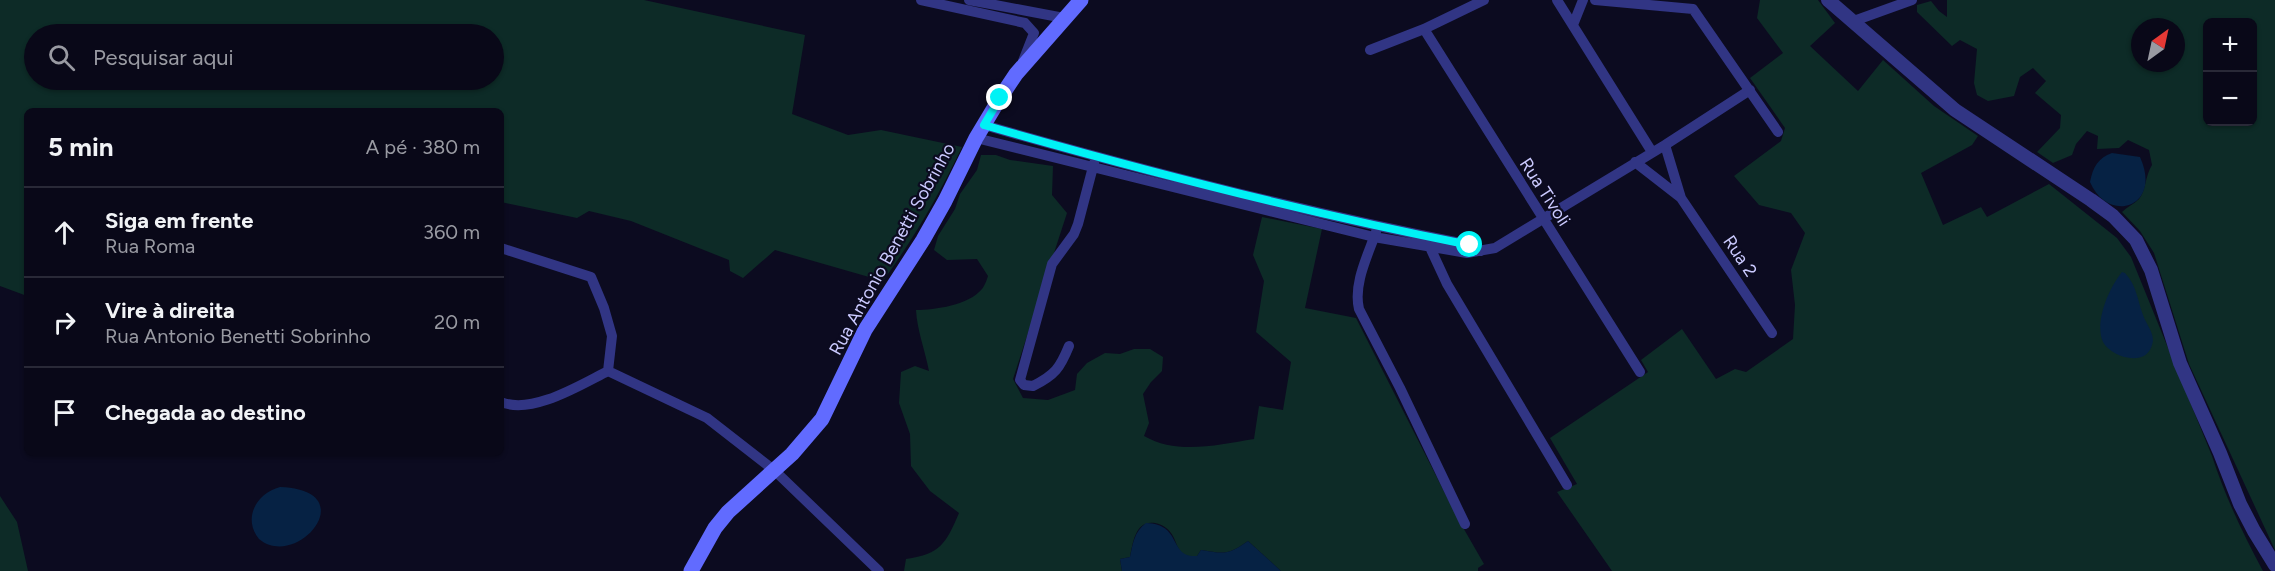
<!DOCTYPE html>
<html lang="pt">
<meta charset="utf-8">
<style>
body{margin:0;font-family:Figtree,sans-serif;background:#121121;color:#f1f3f6}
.controls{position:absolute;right:18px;top:18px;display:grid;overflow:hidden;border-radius:9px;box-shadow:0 2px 4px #0004}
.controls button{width:54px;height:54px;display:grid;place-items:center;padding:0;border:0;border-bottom:2px solid #292937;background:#090818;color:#f1f3f6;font:30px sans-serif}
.compass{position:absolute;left:2131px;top:18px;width:54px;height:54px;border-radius:50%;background:#090818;box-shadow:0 2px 4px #0004;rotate:33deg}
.stop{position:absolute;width:18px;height:18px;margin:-14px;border:4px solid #00f2f5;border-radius:50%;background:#fff}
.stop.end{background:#00f2f5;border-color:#fff;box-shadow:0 2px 6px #0008}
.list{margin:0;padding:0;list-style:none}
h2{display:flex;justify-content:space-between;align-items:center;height:78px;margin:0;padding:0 24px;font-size:26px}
h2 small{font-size:20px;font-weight:400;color:#999aa2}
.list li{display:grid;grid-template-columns:39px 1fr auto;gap:18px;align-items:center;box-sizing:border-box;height:90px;padding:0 24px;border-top:2px solid #292937}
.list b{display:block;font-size:22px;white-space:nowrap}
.list p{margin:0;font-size:20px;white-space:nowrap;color:#999aa2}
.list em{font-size:20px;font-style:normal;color:#999aa2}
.icon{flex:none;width:33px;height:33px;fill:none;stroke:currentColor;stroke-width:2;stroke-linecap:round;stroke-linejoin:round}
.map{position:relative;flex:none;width:2275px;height:571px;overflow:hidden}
.search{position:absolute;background:#090818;box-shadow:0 2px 4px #0004;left:24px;top:24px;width:480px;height:66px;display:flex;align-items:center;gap:15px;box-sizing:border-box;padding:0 21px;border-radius:33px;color:#999aa2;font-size:22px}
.panel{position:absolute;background:#090818;box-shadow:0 2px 4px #0004;left:24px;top:108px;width:480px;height:348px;border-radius:9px}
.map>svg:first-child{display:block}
</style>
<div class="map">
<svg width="2275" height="571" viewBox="0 0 2275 571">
<rect width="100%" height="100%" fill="#0c0b20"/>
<path fill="#0d2b27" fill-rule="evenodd" d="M 0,0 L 644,0 L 805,35 L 792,114 L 848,135 L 881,130 L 962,147 C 939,195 914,238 883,281 L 775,250 L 743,278 L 730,271 L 729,260 L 631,221 L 589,211 L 577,218 L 501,202 L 501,111 L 27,111 L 27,296 L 0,286 ZM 34,34 L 494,34 L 494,80 L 34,80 Z
M 1760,0 L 1818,0 L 1835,23 L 1810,46 L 1858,91 L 1883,60 L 1934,106 L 1978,136 L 1972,145 L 1921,173 L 1943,225 L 1981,207 L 1987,217 L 2049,184 L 2117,238 L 2131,257 L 2212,456 C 2225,496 2243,534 2263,571 L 1612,571 L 1557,492 L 1577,484 L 1550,438 L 1648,372 L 1641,360 L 1682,329 L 1716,379 L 1735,369 L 1746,372 L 1793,339 L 1795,305 L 1791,270 L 1805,233 L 1791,213 L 1759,205 L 1734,176 L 1781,141 L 1785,128 L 1750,78 L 1783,53 L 1757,18 Z
M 1947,0 L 2275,0 L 2275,550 L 2189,364 L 2154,253 L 2140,231 L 2122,212 C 2127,207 2134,204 2139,199 C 2146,190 2145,176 2152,165 L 2149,150 L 2128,140 L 2119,148 L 2097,149 L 2098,136 L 2087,131 L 2076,144 L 2072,155 L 2053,163 L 2037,152 L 2060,128 L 2061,115 L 2035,93 L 2046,81 L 2033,68 L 2020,77 L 2014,96 L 1988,101 L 1977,95 L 1974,83 L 1977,49 L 1960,40 L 1952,46 L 1917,12 L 1917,5 L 1931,1 L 1939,11 L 1947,17 ZM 2208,22 L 2252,22 L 2252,122 L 2208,122 ZM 2140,27 L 2176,27 L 2176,63 L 2140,63 Z
M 981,155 L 996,155 L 1010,160 L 1053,166 L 1052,195 L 1067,213 L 1013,379 L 1023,398 L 1048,400 L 1075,390 L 1077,374 L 1087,363 L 1105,353 L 1120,354 L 1134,349 L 1150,349 L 1163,357 L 1162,371 L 1151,382 L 1143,394 L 1149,423 L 1144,436 C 1177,455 1217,445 1254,439 L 1259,406 L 1283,410 L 1291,362 L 1256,332 L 1264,281 L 1253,255 L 1262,217 L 1322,229 L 1305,308 L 1356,318 L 1457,517 L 1484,564 L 1478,568 L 1478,571 L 1281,571 L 1248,541 C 1228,555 1225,554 1201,550 L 1197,556 C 1192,556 1187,557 1183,554 C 1176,548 1176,539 1171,533 C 1168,528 1161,524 1155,523 C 1135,520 1133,543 1130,557 L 1120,559 L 1122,571 L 904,571 L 906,559 C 941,554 946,543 959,513 L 930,491 L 911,466 L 910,434 L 899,403 L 901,372 L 915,366 L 929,371 C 925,350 917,330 916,310 C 935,310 969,305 982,289 C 985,285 987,279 988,276 L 977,259 L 947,260 L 934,250 L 938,236 L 955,209 L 960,194 L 977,170 Z
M 0,496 L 17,522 L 28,571 L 0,571 Z"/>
<path fill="#062244" d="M 2112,153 L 2140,157 C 2163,207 2108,225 2090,182 C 2093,167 2098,158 2112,153 Z
M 2122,272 L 2125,273 C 2137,286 2137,299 2143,315 C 2146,324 2156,335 2152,345 C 2146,368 2111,357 2103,342 C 2094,322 2109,288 2122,272 Z
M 280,487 C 365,490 297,571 259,539 C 242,518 257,493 280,487 Z
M 1146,523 C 1183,524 1168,558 1197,556 L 1201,550 C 1225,554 1228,555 1248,541 L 1281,571 L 1122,571 L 1120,559 L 1130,557 C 1133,543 1134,532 1146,523 Z"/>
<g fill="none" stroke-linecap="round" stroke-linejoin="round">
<path stroke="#313584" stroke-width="10" d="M 921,0 L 1025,23 L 1034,33 L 1023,61
M 969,0 L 1064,18
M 1557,0 L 1652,152
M 1595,0 L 1693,9
M 1693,9 L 1778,132
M 1851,22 L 1912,0
M 1573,25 L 1583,0
M 1424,29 L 1640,372
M 1370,50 L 1424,29 L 1484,0
M 984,125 C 1144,171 1307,213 1470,245 L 1481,251
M 976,138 L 1374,237 L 1467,253 L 1495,248 L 1665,145 L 1750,90
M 1665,145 L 1681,198 L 1772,333
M 1635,162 L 1680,197
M 1376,232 C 1368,255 1353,284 1359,309 L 1400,388 L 1465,524
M 1428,243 L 1447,284 L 1567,485
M 501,248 L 591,277 L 604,308 L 612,336 L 608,371 C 580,385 532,415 501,402
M 1069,346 C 1060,368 1055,375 1033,386 L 1024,385 L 1020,380 L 1052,264 L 1074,234 L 1078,224 L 1094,163
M 608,371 L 707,418 L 775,471 L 879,571"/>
<path stroke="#313584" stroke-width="14" d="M 1828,0 L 1955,110 L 2091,200 L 2113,216 L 2136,240 L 2151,270 L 2180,363 L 2220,453 L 2240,504 L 2254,531 L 2275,565"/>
<path stroke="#616bff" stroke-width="15" d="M 691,571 L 715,528 L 728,512 L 792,454 L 822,419 L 865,330 L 923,240 L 945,201 L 976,138 L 1000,98 L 1016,74 L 1081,0"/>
</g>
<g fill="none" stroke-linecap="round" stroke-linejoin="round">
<path stroke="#00f2f5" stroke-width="8" d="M 1000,98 L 984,125 C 1144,171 1307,213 1470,245"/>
</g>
<g text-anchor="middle" stroke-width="4.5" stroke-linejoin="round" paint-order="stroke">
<g font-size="18" fill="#cbcaff" stroke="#0c0b20">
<text transform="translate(1545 192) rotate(57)" y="6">Rua Tivoli</text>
<text transform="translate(892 249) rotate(-61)" y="6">Rua Antonio Benetti Sobrinho</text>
<text transform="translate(1740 256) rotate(56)" y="6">Rua 2</text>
</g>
</g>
</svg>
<div class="controls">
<button>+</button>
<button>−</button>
</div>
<svg class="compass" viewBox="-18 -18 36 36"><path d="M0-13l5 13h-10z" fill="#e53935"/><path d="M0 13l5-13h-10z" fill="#999aa2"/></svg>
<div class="stop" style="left:1470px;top:245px"></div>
<div class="stop end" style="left:1000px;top:98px"></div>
<div class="search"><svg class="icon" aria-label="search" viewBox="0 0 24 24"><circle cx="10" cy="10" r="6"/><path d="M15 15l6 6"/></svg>Pesquisar aqui</div>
<section class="panel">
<h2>5 min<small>A pé · 380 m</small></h2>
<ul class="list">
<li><svg class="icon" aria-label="ahead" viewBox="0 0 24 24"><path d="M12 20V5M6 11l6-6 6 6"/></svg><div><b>Siga em frente</b><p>Rua Roma</p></div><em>360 m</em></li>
<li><svg class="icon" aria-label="right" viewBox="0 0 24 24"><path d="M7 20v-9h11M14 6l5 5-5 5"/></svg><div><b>Vire à direita</b><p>Rua Antonio Benetti Sobrinho</p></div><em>20 m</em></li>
<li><svg class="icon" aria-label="arrive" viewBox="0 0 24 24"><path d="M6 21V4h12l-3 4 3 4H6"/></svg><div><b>Chegada ao destino</b></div></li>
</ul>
</section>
</div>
